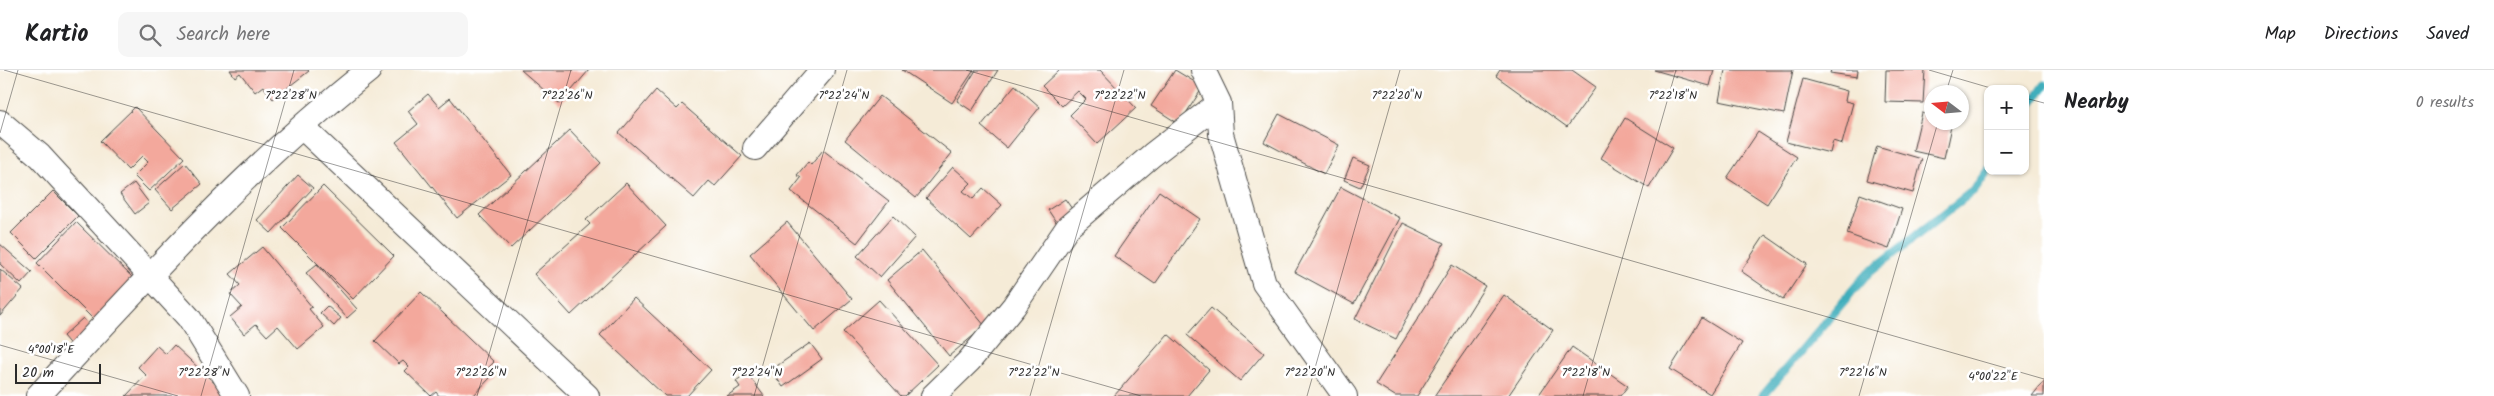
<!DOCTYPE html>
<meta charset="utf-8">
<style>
body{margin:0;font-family:Kalam,sans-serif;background:#f6f6f6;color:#202124}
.controls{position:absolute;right:15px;top:15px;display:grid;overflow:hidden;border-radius:10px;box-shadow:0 1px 4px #0004}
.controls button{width:45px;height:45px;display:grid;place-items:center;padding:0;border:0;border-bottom:1px solid #e0e0e0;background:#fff;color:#202124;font:25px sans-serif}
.compass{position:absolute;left:1924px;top:15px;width:45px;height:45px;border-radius:50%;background:#fff;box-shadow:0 1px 4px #0004;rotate:286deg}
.scale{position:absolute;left:15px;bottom:12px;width:86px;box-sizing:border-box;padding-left:5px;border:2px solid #2b2b2b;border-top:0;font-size:14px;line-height:18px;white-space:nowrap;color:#2b2b2b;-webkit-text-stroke:4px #fff;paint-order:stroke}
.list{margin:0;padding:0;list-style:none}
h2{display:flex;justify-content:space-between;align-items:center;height:65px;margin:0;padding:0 20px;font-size:21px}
h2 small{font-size:16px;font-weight:400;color:#757577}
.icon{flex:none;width:28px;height:28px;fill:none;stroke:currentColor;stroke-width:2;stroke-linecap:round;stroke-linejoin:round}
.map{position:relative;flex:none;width:2044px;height:326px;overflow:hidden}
header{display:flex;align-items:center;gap:30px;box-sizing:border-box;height:70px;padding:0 25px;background:#fff;border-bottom:1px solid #e0e0e0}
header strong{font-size:24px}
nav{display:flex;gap:28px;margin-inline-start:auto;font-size:18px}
.search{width:350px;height:45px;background:#f6f6f6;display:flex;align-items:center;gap:12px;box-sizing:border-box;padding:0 18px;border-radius:10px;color:#757577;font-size:19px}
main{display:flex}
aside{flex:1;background:#fff}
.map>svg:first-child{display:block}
</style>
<header>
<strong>Kartio</strong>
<div class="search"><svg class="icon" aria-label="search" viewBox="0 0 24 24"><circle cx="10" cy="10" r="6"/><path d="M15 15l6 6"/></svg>Search here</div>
<nav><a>Map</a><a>Directions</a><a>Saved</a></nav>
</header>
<main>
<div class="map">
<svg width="2044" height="326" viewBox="0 0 2044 326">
<rect width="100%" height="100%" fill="#fff"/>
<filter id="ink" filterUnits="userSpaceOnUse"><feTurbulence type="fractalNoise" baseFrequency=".02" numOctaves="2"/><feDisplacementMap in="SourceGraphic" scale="10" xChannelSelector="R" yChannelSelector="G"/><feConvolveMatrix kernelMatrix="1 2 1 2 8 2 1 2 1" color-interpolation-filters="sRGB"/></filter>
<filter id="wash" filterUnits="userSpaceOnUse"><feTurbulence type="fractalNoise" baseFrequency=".0096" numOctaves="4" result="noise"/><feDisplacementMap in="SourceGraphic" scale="20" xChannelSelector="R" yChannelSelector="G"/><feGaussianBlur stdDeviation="1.12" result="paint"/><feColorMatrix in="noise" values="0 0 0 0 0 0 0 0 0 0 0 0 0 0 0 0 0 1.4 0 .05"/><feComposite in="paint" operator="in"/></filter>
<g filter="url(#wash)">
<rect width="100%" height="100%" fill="#f5ebd7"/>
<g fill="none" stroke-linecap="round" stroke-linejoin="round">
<path stroke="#40aebc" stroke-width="9" d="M 2025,43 L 2044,15
M 1763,326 L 1865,206 L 1974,120 L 1988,100"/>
</g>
<g id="blocks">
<path fill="#f3a89c" d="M 230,0 L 308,0 L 309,1 L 273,29 L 263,16 L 255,22 L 240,3 L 235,7 Z
M 521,0 L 589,0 L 560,34 Z
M 902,0 L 974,0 L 952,33 Z
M 976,0 L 998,0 L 972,41 L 957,31 Z
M 1059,0 L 1100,0 L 1136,38 L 1097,74 L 1070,45 L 1086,29 L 1078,21 L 1062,36 L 1042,16 Z
M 1175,0 L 1203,17 L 1179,54 L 1151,36 Z
M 1500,0 L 1572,0 L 1596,17 L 1567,57 L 1496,6 Z
M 1654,0 L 1714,0 L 1710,16 Z
M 1725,0 L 1793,0 L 1784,44 L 1719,31 Z
M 1831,0 L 1858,0 L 1857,7 L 1830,3 Z
M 1886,0 L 1925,0 L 1923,33 L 1885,32 Z
M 1803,9 L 1847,21 L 1845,31 L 1853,33 L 1842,74 L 1833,71 L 1830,83 L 1786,72 Z
M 1015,15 L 1040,37 L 1007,78 L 981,56 Z
M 656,20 L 677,39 L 682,34 L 742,86 L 715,116 L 709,111 L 694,128 L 619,63 Z
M 428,24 L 439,37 L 450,28 L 511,105 L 457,148 L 396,72 L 418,54 L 408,41 Z
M 880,26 L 952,83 L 916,128 L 845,70 Z
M 135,37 L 184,88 L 149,121 L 134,106 L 148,92 L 142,86 L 128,100 L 100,71 Z
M 1922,43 L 1932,45 L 1932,52 L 1952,52 L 1944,88 L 1913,81 Z
M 1279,44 L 1339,75 L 1324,104 L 1264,72 Z
M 1625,48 L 1673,78 L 1649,118 L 1601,88 Z
M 570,60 L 601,93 L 511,178 L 479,145 Z
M 1758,62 L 1797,87 L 1767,134 L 1727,108 Z
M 1877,76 L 1922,89 L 1913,123 L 1867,110 Z
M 823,80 L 889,131 L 857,173 L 791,121 L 801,108 L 797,105 L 808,92 L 811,95 Z
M 1353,88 L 1370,95 L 1360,117 L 1344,110 Z
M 185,93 L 202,114 L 172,139 L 155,120 Z
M 953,97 L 971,113 L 963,121 L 973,129 L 983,118 L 1002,135 L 971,169 L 926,128 Z
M 298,105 L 313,118 L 271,163 L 257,150 Z
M 134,113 L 149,133 L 135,144 L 120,124 Z
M 626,113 L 666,156 L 571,245 L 534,204 L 590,154 L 586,150 Z
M 323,116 L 394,186 L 353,229 L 282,158 Z
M 1341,117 L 1400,148 L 1354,234 L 1295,202 Z
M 53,121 L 78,146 L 36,188 L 11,163 Z
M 1159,121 L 1200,149 L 1155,214 L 1114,186 Z
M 1860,124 L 1902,139 L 1889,179 L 1847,164 Z
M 1065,129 L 1077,146 L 1060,158 L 1048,140 Z
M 893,146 L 915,167 L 880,207 L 857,186 Z
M 76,152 L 135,210 L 95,251 L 37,193 Z
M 787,152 L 852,229 L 814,261 L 750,184 Z
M 1403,153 L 1444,173 L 1396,269 L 1355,249 Z
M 1765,165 L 1807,194 L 1783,230 L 1741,201 Z
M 0,174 L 32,202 L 21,214 L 0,194 Z
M 262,177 L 312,237 L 309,239 L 324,257 L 298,279 L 278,256 L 267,266 L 256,254 L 244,264 L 230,247 L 242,237 L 230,224 L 240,215 L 230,204 Z
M 922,180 L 985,256 L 949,286 L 887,210 Z
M 317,194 L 357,239 L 347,248 L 306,203 Z
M 1452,195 L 1485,216 L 1417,326 L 1395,326 L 1376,314 Z
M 0,199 L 23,219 L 0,246 Z
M 421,222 L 494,292 L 484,302 L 490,308 L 473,326 L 439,326 L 436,322 L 431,326 L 405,301 L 409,297 L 403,291 L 399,294 L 375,271 Z
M 1504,225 L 1553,260 L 1508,326 L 1434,326 Z
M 634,228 L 711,300 L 687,326 L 665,326 L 600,265 Z
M 879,230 L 938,295 L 905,326 L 901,326 L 843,262 Z
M 327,236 L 341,248 L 334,256 L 320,243 Z
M 1211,238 L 1264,283 L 1240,311 L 1187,265 Z
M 83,248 L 93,261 L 73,278 L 63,266 Z
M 1702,248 L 1742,273 L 1710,324 L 1670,299 Z
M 1168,264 L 1209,300 L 1187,326 L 1114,326 Z
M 810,273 L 822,289 L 783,317 L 771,300 Z
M 174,275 L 224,322 L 220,326 L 126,326 L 146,305 L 138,297 L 157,276 L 166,284 Z
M 1572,277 L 1628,316 L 1620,326 L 1538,326 Z
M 747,303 L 764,326 L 727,326 L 740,317 L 736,311 Z
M 2044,311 L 2044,326 L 2032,326 Z"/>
</g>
</g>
<g filter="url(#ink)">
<use href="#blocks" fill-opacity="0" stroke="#494845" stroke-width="1"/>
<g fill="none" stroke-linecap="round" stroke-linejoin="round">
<g stroke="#494845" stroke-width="26">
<path id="street" d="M 1203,0 L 1219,33 L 1221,64 L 1264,213 L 1345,326
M 0,52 L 40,86 L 189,248 L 237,326
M 302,57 L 587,326
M 755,78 L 822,0
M 38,326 C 143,212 248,96 369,0
M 933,326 L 969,291 L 1014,236 L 1068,157 L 1152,85 L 1219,33"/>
</g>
<use href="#street" stroke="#fff" stroke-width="24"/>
</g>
</g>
<path fill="none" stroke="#2b2b2b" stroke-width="1" stroke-opacity="0.45" d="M 4,0 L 1141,326M 966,0 L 2044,309M 1929,0 L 1994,19M 1946,22 L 1953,0M 2025,28 L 2044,33M 0,63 L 18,0M 0,275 L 178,326M 201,326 L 294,0M 477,326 L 571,0M 754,326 L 847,0M 1030,326 L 1124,0M 1307,326 L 1400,0M 1583,326 L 1676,0M 1859,326 L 1938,52"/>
<g font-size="12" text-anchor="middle" fill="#2b2b2b" stroke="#fff" stroke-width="5" stroke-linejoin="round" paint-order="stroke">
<text x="291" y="29">7°22'28"N</text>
<text x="567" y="29">7°22'26"N</text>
<text x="844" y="29">7°22'24"N</text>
<text x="1120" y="29">7°22'22"N</text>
<text x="1397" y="29">7°22'20"N</text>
<text x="1673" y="29">7°22'18"N</text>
<text x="51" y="283">4°00'18"E</text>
<text x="204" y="306">7°22'28"N</text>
<text x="481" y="306">7°22'26"N</text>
<text x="757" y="306">7°22'24"N</text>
<text x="1034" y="306">7°22'22"N</text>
<text x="1310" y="306">7°22'20"N</text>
<text x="1586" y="306">7°22'18"N</text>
<text x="1863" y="306">7°22'16"N</text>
<text x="1993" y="310">4°00'22"E</text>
</g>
</svg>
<div class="controls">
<button>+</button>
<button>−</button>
</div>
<svg class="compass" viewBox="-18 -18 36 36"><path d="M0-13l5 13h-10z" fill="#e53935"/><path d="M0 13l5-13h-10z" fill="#757577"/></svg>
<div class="scale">20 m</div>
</div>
<aside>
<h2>Nearby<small>0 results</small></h2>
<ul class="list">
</ul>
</aside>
</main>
